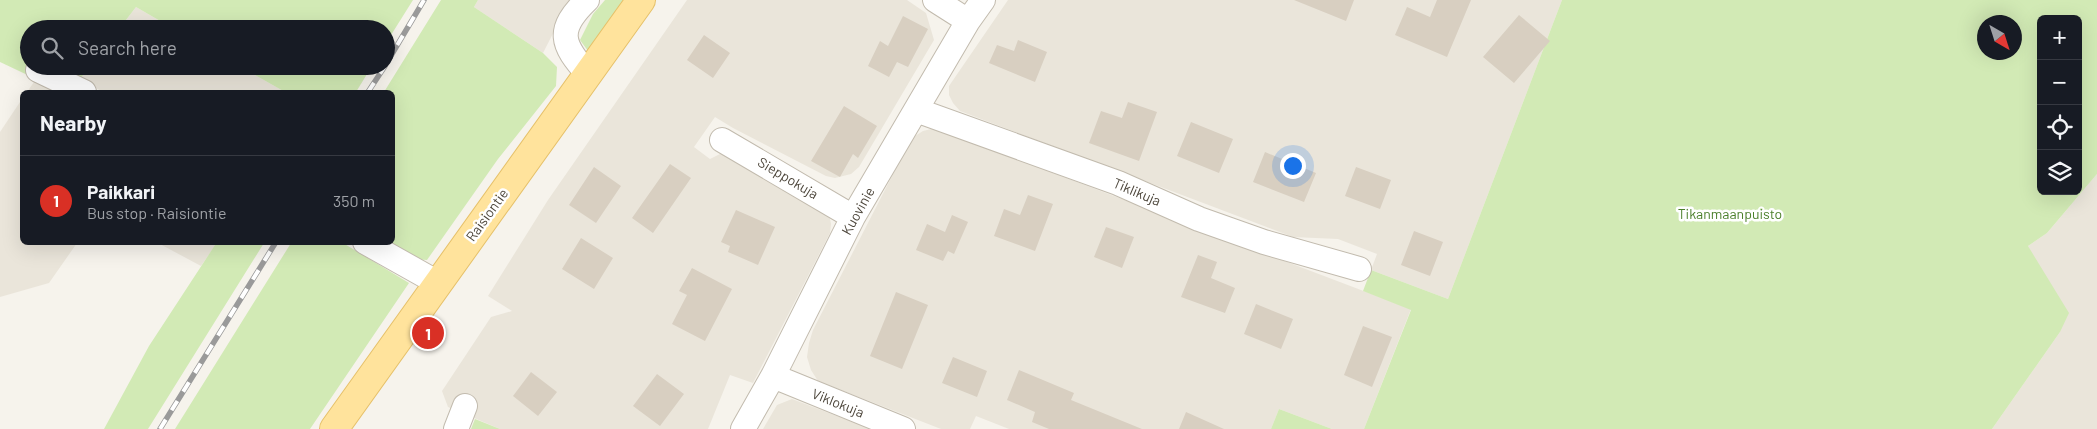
<!DOCTYPE html>
<meta charset="utf-8">
<style>
body{margin:0;font-family:Barlow,sans-serif;background:#242831;color:#f1f3f6}
.controls{position:absolute;right:15px;top:15px;display:grid;overflow:hidden;border-radius:8px;box-shadow:0 5px 20px #0002}
.controls button{width:45px;height:45px;display:grid;place-items:center;padding:0;border:0;border-bottom:1px solid #363941;background:#171b24;color:#f1f3f6;font:25px sans-serif}
.compass{position:absolute;left:1977px;top:15px;width:45px;height:45px;border-radius:50%;background:#171b24;box-shadow:0 5px 20px #0002;rotate:141deg}
.you{position:absolute;left:1292px;top:165px;width:18px;height:18px;margin:-12px;border:4px solid #fff;border-radius:50%;background:#1a73e8;box-shadow:0 0 0 8px #1a73e833}
.badge{display:grid;place-items:center;width:32px;height:32px;border-radius:50%;background:#d93025;color:#fff;font-size:16px;font-weight:700}
.pin{position:absolute;translate:-50% -50%;border:2px solid #fff;box-shadow:0 1px 5px #0006}
.list{margin:0;padding:0;list-style:none}
h2{display:flex;justify-content:space-between;align-items:center;height:65px;margin:0;padding:0 20px;font-size:21px}
h2 small{font-size:16px;font-weight:400;color:#9ea1a6}
.list li{display:grid;grid-template-columns:32px 1fr auto;gap:15px;align-items:center;box-sizing:border-box;height:90px;padding:0 20px;border-top:1px solid #363941}
.list b{display:block;font-size:19px;white-space:nowrap}
.list p{margin:0;font-size:16px;white-space:nowrap;color:#9ea1a6}
.list em{font-size:16px;font-style:normal;color:#9ea1a6}
.icon{flex:none;width:28px;height:28px;fill:none;stroke:currentColor;stroke-width:2;stroke-linecap:round;stroke-linejoin:round}
.map{position:relative;flex:none;width:2097px;height:429px;overflow:hidden}
.search{position:absolute;background:#171b24;box-shadow:0 5px 20px #0002;left:20px;top:20px;width:375px;height:55px;display:flex;align-items:center;gap:12px;box-sizing:border-box;padding:0 18px;border-radius:28px;color:#9ea1a6;font-size:19px}
.panel{position:absolute;background:#171b24;box-shadow:0 5px 20px #0002;left:20px;top:90px;width:375px;height:155px;border-radius:8px}
.map>svg:first-child{display:block}
</style>
<div class="map">
<svg width="2097" height="429" viewBox="0 0 2097 429">
<rect width="100%" height="100%" fill="#f6f3ec"/>
<path fill="#eae5da" d="M 478,0 L 575,0 L 564,12 L 543,53 L 474,7 Z
M 687,0 L 907,0 L 926,13 L 934,40 L 859,167 L 851,174 L 835,178 L 826,176 L 733,128 L 715,117 L 694,147 L 710,159 L 722,153 L 829,214 L 831,224 L 830,233 L 753,383 L 730,375 L 708,429 L 500,429 L 448,407 L 442,391 L 491,317 L 512,311 L 488,296 L 548,200 Z
M 1008,0 L 1562,0 L 1448,299 L 1371,270 L 1377,254 L 1338,239 L 1293,237 L 960,111 L 953,103 L 949,95 L 949,86 Z
M 136,7 L 174,29 L 119,29 Z
M 90,66 L 239,66 L 285,92 L 103,92 L 80,79 Z
M 36,79 L 63,92 L 27,92 Z
M 22,99 L 22,242 L 77,243 L 49,283 L 0,297 L 0,132 Z
M 935,128 L 1411,309 L 1364,429 L 1332,429 L 1279,409 L 1271,429 L 1009,429 L 976,416 L 970,429 L 941,429 L 818,381 L 811,370 L 807,357 L 809,343 L 813,330 L 908,145 L 915,136 L 923,131 Z
M 2097,174 L 2097,429 L 1992,429 L 2060,332 L 2028,246 L 2047,233 Z
M 158,243 L 217,243 L 201,266 Z
M 792,399 L 800,402 L 871,429 L 763,429 L 777,405 Z"/>
<path fill="#d2eab5" fill-rule="evenodd" d="M 0,0 L 413,0 L 386,43 L 386,29 L 174,29 L 136,7 L 119,29 L 29,29 L 29,66 L 36,79 L 0,62 Z
M 441,0 L 478,0 L 474,7 L 543,53 L 557,67 L 556,86 L 498,159 L 427,260 L 414,259 L 383,243 L 392,242 L 392,92 L 384,92 Z
M 605,0 L 624,0 L 588,51 L 580,40 L 593,14 Z
M 1562,0 L 2097,0 L 2097,174 L 2047,233 L 2028,246 L 2069,313 L 2060,332 L 1992,429 L 1364,429 L 1411,310 L 1363,291 L 1371,270 L 1448,299 ZM 2041,19 L 2078,19 L 2078,191 L 2041,191 ZM 1984,22 L 2014,22 L 2014,52 L 1984,52 Z
M 53,66 L 90,66 L 80,79 Z
M 239,66 L 372,66 L 356,92 L 285,92 Z
M 217,242 L 264,243 L 148,429 L 104,429 L 149,346 Z
M 291,243 L 343,243 L 409,283 L 310,429 L 175,429 Z
M 1279,409 L 1332,429 L 1271,429 Z
M 475,419 L 500,429 L 471,429 Z"/>
<path fill="#d8cfc1" d="M 1294,0 L 1354,0 L 1346,21 Z
M 1437,0 L 1471,0 L 1447,57 L 1395,35 L 1407,7 L 1430,17 Z
M 1519,15 L 1550,41 L 1514,83 L 1483,57 Z
M 903,16 L 928,29 L 908,67 L 897,62 L 889,77 L 868,66 L 880,41 L 888,46 Z
M 704,35 L 730,53 L 713,78 L 687,60 Z
M 1018,40 L 1047,52 L 1035,82 L 989,63 L 997,45 L 1014,51 Z
M 1128,102 L 1157,112 L 1139,161 L 1089,143 L 1101,111 L 1122,118 Z
M 844,106 L 877,126 L 858,158 L 853,154 L 840,177 L 811,161 Z
M 1191,122 L 1233,139 L 1219,173 L 1177,156 Z
M 1265,152 L 1316,173 L 1304,202 L 1253,182 Z
M 670,164 L 691,178 L 653,233 L 632,218 Z
M 594,167 L 621,186 L 596,223 L 569,205 Z
M 1356,167 L 1391,180 L 1380,209 L 1345,196 Z
M 1028,195 L 1053,204 L 1035,251 L 994,236 L 1004,209 L 1020,215 Z
M 736,210 L 775,227 L 758,265 L 728,252 L 730,246 L 721,242 Z
M 952,215 L 968,222 L 954,254 L 948,251 L 943,261 L 916,250 L 927,224 L 945,232 Z
M 1106,227 L 1134,237 L 1122,268 L 1094,257 Z
M 1414,231 L 1443,242 L 1430,276 L 1401,265 Z
M 581,238 L 613,258 L 594,289 L 562,269 Z
M 1198,255 L 1217,262 L 1211,278 L 1235,288 L 1225,313 L 1181,297 Z
M 692,268 L 732,289 L 705,341 L 672,324 L 687,295 L 679,291 Z
M 896,292 L 928,305 L 902,369 L 870,356 Z
M 1256,304 L 1293,319 L 1281,349 L 1244,334 Z
M 1363,326 L 1392,337 L 1372,387 L 1344,375 Z
M 953,357 L 987,371 L 977,397 L 942,383 Z
M 1019,370 L 1074,393 L 1071,400 L 1142,429 L 1049,429 L 1032,422 L 1035,412 L 1007,400 Z
M 531,372 L 557,392 L 538,416 L 513,396 Z
M 657,374 L 684,394 L 660,426 L 633,406 Z
M 1186,412 L 1224,429 L 1179,429 Z"/>
<g fill="none" stroke-linecap="round" stroke-linejoin="round">
<g stroke="#c2bbae" stroke-width="26">
<path id="minor" d="M 587,0 C 556,30 561,44 588,74
M 935,0 L 968,21
M 38,70 L 84,92
M 916,110 L 1118,183 L 1199,219 L 1264,242 L 1359,269
M 722,140 L 853,217
M 365,242 L 438,283
M 773,376 L 903,429
M 456,429 L 465,406
M 743,429 L 773,376 L 853,217 L 968,21 L 983,0"/>
</g>
<g stroke="#e6c16a" stroke-width="30">
<path id="major" d="M 334,429 L 641,0"/>
</g>
<use href="#minor" stroke="#fff" stroke-width="24"/>
<use href="#major" stroke="#ffe39c" stroke-width="28"/>
<g stroke="#9a9a9a" stroke-width="5.5">
<path id="rail" d="M 386,64 L 424,0
M 368,92 L 385,66
M 160,429 L 276,242"/>
</g>
<use href="#rail" stroke="#fff" stroke-width="4" stroke-dasharray="11" stroke-linecap="butt"/>
</g>
<g text-anchor="middle" stroke-width="5" stroke-linejoin="round" paint-order="stroke">
<g font-size="14" fill="#4b4439" stroke="#fff">
<text transform="translate(788 178) rotate(31)" y="5">Sieppokuja</text>
<text transform="translate(1137 192) rotate(23)" y="5">Tiklikuja</text>
<text transform="translate(858 211) rotate(-61)" y="5">Kuovinie</text>
<text transform="translate(487 215) rotate(-54)" y="5">Raisiontie</text>
<text transform="translate(838 403) rotate(22)" y="5">Viklokuja</text>
</g>
<g font-size="14" fill="#4a7f2a" stroke="#fff">
<text x="1730" y="219">Tikanmaanpuisto</text>
</g>
</g>
</svg>
<div class="controls">
<button>+</button>
<button>−</button>
<button><svg class="icon" aria-label="locate" viewBox="0 0 24 24"><circle cx="12" cy="12" r="6"/><path d="M12 2v4M12 18v4M2 12h4M18 12h4"/></svg></button>
<button><svg class="icon" aria-label="layers" viewBox="0 0 24 24"><path d="M12 4l9 5-9 5-9-5zM3 14l9 5 9-5"/></svg></button>
</div>
<svg class="compass" viewBox="-18 -18 36 36"><path d="M0-13l5 13h-10z" fill="#e53935"/><path d="M0 13l5-13h-10z" fill="#9ea1a6"/></svg>
<div class="you"></div>
<div class="pin badge" style="left:428px;top:333px">1</div>
<div class="search"><svg class="icon" aria-label="search" viewBox="0 0 24 24"><circle cx="10" cy="10" r="6"/><path d="M15 15l6 6"/></svg>Search here</div>
<section class="panel">
<h2>Nearby<small></small></h2>
<ul class="list">
<li><span class="badge">1</span><div><b>Paikkari</b><p>Bus stop · Raisiontie</p></div><em>350 m</em></li>
</ul>
</section>
</div>
